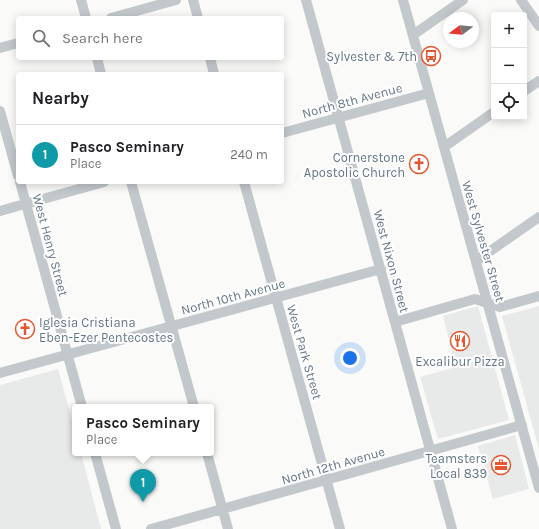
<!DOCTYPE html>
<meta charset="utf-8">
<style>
body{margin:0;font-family:Karla,sans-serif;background:#f2f2f2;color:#202124}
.controls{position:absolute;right:12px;top:12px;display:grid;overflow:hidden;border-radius:4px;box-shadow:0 2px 10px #0003}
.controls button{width:36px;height:36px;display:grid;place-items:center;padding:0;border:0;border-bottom:1px solid #e0e0e0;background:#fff;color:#202124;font:20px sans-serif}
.compass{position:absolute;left:443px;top:12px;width:36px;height:36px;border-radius:50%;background:#fff;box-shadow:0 2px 10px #0003;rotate:254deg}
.you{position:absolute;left:350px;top:358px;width:14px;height:14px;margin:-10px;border:3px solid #fff;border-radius:50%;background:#1a73e8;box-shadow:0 0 0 6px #1a73e833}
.badge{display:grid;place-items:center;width:26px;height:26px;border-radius:50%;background:#7c3aed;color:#fff;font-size:13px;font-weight:700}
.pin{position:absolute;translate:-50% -33px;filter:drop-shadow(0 1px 2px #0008)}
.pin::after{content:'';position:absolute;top:21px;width:14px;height:12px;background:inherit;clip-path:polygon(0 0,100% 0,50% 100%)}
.popup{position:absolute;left:72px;top:404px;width:142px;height:52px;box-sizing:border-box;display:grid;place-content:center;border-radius:4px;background:#fff;filter:drop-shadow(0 1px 3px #0005);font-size:13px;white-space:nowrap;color:#757577}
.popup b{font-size:15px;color:#202124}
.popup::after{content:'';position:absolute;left:50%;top:100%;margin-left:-8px;border:8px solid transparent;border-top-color:#fff}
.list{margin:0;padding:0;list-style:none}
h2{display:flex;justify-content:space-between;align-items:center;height:52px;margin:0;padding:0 16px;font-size:17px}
h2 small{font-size:13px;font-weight:400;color:#757577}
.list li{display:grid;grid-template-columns:26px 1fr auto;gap:12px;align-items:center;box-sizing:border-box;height:60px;padding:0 16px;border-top:1px solid #e0e0e0}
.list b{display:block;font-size:15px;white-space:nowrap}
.list p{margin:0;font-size:13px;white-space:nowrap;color:#757577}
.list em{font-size:13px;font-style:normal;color:#757577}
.icon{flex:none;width:22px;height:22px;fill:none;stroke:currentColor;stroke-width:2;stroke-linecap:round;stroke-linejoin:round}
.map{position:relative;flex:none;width:539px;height:529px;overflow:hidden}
.search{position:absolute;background:#fff;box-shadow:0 2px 10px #0003;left:16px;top:16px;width:268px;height:44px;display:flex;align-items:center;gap:10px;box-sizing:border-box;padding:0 14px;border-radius:4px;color:#757577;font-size:15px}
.panel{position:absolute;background:#fff;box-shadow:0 2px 10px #0003;left:16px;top:72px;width:268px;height:112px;border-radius:4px}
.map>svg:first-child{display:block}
</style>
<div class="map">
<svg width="539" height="529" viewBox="0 0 539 529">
<rect width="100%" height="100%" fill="#fafaf8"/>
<path fill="#e8e9e9" d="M 478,306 L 509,420 L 438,439 L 420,377 L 456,367 L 443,316 Z
M 539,306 L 539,449 L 502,316 Z
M 58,369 L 75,431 L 75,453 L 81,453 L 101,529 L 0,529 L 0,385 Z
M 515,435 L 529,489 L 493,499 L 478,446 Z"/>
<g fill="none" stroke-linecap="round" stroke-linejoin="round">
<path stroke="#c3c8cc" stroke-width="10" d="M 81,0 L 86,18
M 193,0 L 198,18
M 306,0 L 452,529
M 403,0 L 539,488
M 521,0 L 539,26
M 111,18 L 176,0
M 413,35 L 463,0
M 0,48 L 18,43
M 97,58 L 101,74
M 210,58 L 214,74
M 524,91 L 539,81
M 0,111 L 18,176
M 282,133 L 429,93
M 444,147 L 494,112
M 20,182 L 82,407
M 131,182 L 194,407
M 244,182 L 340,529
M 0,211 L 104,182
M 476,261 L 539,217
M 395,322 L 475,299 L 500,307 L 539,296
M 0,373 L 381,269
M 95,453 L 116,529
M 207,453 L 228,529
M 151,529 L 522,425"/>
</g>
<defs>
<g id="bus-ring" transform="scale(1)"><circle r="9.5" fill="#fff" stroke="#e4572e" stroke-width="1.5"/><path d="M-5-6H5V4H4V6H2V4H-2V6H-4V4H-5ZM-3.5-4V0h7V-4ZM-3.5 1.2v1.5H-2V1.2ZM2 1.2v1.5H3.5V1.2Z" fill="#e4572e"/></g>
<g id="church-ring" transform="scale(1)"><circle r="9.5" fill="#fff" stroke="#e4572e" stroke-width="1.5"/><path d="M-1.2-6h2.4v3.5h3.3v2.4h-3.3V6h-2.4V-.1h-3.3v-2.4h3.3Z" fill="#e4572e"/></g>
<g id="restaurant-ring" transform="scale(1)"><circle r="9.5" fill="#fff" stroke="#e4572e" stroke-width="1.5"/><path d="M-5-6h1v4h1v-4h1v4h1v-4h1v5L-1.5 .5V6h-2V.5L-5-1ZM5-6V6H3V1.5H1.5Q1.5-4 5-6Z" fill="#e4572e"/></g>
<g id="office-ring" transform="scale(1)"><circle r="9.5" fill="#fff" stroke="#e4572e" stroke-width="1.5"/><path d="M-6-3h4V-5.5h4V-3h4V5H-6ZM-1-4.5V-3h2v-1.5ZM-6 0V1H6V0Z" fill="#e4572e"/></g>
</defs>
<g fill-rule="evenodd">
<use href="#bus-ring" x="431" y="56"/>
<use href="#church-ring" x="419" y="164"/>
<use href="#church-ring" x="25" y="329"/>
<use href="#restaurant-ring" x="460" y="341"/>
<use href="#office-ring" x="501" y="465"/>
</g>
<g text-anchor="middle" stroke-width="4" stroke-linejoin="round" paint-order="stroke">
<g font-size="13" fill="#657683" stroke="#fff" text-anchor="end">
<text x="417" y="61">Sylvester &amp; 7th</text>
<text x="405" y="162">Cornerstone<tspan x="405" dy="15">Apostolic Church</tspan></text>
<text x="39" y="327" text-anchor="start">Iglesia Cristiana<tspan x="39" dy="15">Eben-Ezer Pentecostes</tspan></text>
<text x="460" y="366" text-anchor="middle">Excalibur Pizza</text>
<text x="487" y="463">Teamsters<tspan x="487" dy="15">Local 839</tspan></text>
</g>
<g font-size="13" fill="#657683" stroke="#fff">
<text transform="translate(352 100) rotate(-15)" y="5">North 8th Avenue</text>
<text transform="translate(484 241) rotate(74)" y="5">West Sylvester Street</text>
<text transform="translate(51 245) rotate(75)" y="5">West Henry Street</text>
<text transform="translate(392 261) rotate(75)" y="5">West Nixon Street</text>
<text transform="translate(233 296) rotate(-15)" y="5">North 10th Avenue</text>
<text transform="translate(305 352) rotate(74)" y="5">West Park Street</text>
<text transform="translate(333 465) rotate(-16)" y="5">North 12th Avenue</text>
</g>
</g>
</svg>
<div class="controls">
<button>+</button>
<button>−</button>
<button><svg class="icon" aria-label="locate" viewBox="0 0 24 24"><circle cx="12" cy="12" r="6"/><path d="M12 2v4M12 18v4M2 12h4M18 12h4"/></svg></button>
</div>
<svg class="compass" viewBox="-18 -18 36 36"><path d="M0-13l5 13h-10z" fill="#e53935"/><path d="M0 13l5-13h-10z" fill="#757577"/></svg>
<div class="you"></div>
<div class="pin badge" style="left:143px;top:502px;background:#0f9aa8">1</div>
<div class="popup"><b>Pasco Seminary</b>Place</div>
<div class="search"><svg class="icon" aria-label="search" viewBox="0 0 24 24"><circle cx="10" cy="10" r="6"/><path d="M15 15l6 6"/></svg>Search here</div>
<section class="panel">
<h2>Nearby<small></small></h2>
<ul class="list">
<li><span class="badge" style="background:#0f9aa8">1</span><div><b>Pasco Seminary</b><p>Place</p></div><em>240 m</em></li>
</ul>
</section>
</div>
